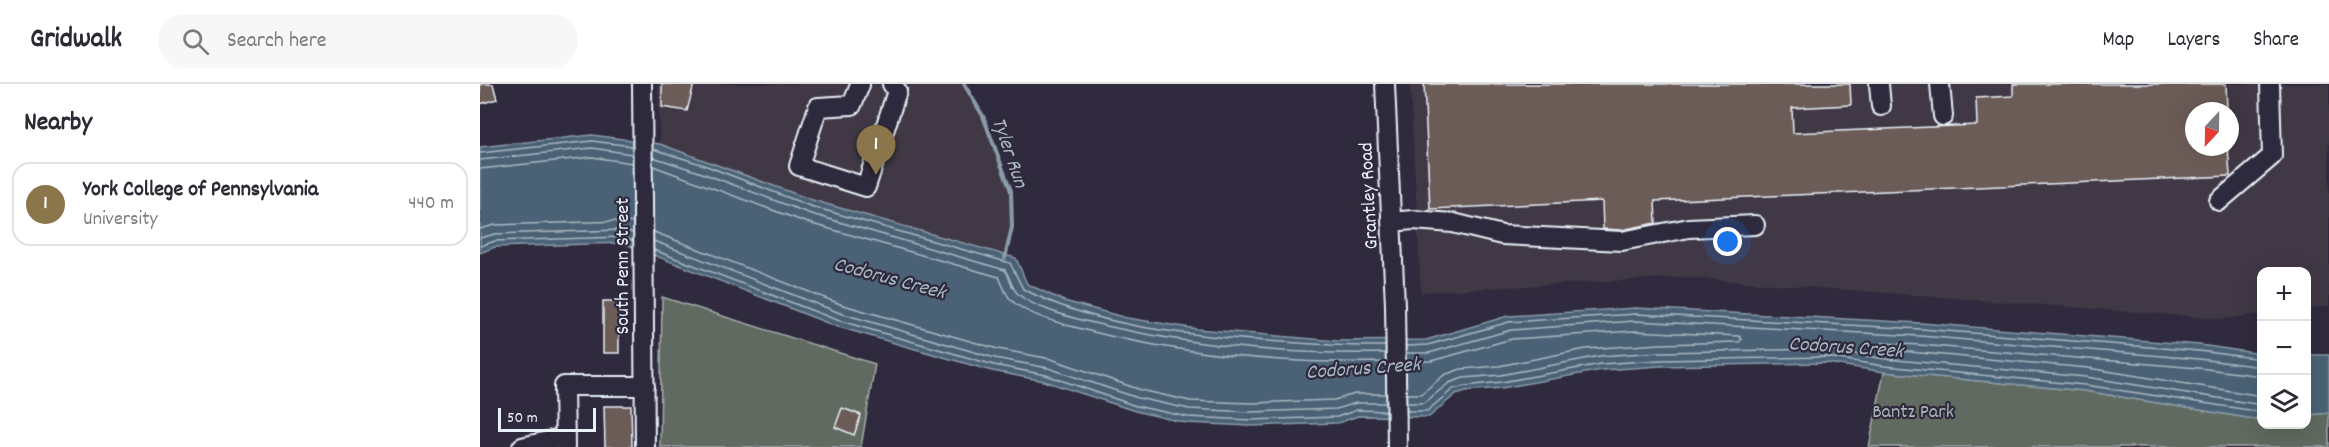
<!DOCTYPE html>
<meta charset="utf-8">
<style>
body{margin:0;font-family:Dekko,sans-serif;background:#f7f7f7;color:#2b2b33}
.controls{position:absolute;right:18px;bottom:18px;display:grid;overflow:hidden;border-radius:12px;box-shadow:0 6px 24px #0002}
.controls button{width:54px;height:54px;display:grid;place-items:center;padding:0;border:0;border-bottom:2px solid #e1e1e2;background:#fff;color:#2b2b33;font:30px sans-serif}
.compass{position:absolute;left:1705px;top:18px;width:54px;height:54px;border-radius:50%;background:#fff;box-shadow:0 6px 24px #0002;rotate:202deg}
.scale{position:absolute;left:18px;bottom:15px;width:98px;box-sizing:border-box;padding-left:6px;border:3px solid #e8f1f8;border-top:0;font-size:16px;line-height:21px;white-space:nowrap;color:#e8f1f8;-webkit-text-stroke:4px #2f2a3d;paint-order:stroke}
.you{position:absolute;left:1248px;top:158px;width:21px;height:21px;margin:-15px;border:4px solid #fff;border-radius:50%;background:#1a73e8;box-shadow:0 0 0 9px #1a73e833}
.badge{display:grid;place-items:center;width:39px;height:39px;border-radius:50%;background:#8a764a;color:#fff;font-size:20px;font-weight:700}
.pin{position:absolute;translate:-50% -50px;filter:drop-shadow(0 2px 3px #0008)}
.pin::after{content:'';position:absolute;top:32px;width:21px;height:18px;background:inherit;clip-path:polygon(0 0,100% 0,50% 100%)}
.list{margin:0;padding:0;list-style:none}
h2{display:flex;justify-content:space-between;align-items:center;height:78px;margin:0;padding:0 24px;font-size:26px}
h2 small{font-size:20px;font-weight:400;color:#7c7c81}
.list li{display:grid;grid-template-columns:39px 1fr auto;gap:18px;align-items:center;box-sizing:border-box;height:84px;margin:0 12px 12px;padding:0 12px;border:2px solid #e1e1e2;border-radius:18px}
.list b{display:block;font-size:22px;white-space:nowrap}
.list p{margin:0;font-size:20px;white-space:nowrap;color:#7c7c81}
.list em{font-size:20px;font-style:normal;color:#7c7c81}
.icon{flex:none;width:33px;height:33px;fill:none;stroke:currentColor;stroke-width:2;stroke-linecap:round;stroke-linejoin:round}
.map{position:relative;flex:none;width:1849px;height:363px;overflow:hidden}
header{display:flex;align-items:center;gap:36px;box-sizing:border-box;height:84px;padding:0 30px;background:#fff;border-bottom:2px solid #e1e1e2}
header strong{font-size:28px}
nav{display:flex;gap:33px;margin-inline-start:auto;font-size:21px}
.search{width:420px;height:54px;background:#f7f7f7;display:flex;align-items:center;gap:15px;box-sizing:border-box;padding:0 21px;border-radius:33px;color:#7c7c81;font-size:22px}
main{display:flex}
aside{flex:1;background:#fff}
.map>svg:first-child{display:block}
</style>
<header>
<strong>Gridwalk</strong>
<div class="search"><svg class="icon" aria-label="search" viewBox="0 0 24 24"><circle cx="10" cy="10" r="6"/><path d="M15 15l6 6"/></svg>Search here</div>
<nav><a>Map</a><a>Layers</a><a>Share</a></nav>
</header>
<main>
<aside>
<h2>Nearby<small></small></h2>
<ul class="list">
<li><span class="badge">1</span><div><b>York College of Pennsylvania</b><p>University</p></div><em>440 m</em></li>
</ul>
</aside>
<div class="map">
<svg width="1849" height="363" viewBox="0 0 1849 363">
<rect width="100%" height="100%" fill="#2f2a3d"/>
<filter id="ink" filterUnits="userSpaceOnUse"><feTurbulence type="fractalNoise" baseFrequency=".0167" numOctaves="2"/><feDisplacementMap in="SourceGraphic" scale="12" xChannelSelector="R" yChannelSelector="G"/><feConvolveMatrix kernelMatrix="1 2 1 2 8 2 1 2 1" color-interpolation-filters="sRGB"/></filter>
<g filter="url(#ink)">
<path fill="#413945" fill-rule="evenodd" d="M 178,0 L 484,0 L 503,32 L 531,107 L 532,143 L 526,172 L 332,116 L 180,60 Z
M 930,0 L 1849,0 L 1849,222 L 1827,225 L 1826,188 L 1782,188 L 1781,230 L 1744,235 L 1202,193 L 941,208 ZM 1714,27 L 1750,27 L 1750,63 L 1714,63 Z"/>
<path fill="#616b60" stroke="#a4aeac" stroke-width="1.5" d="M 182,213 L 395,280 L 381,363 L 180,363 Z
M 1404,288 L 1605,307 L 1774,335 L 1781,334 L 1782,340 L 1826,340 L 1827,331 L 1849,329 L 1849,363 L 1389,363 Z"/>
<path fill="#4c6276" stroke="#8a9baa" stroke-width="1.5" d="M 112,51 L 180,60 L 332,116 L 536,174 L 547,200 L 584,217 L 647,234 L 717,245 L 857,257 L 946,256 L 1028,232 L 1156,224 L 1441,239 L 1720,261 L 1781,270 L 1781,334 L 1774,335 L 1605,307 L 1404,288 L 1347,279 L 1181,282 L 1122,286 L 1022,304 L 986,307 L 976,310 L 949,333 L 878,332 L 858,339 L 771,342 L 706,339 L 655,327 L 564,297 L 512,287 L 355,242 L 143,159 L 15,163 L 0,169 L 0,63 Z
M 1827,271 L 1849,271 L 1849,329 L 1827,331 Z"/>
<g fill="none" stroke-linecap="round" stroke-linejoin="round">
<path stroke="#aab8c4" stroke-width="1.5" d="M 173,65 L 224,81 L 330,122 L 530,179 L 543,205 C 613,241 696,250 773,256 C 817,259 861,263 905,262
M 0,69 L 112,57 L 152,62
M 173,73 L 222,89 L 328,129 L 525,186 C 530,193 531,204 538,210 C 552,223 586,232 605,237 C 703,261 805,271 905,269
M 0,76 L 112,64 L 152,70
M 173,82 L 325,138 L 519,193 C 523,201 525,211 532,217 C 552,234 584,240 609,247 C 705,271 806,280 905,278
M 0,85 L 112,73 L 152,79
M 0,145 L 15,141 L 142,137 L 153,139
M 174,148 L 363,221 L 518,265 L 571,275 L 661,306 L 710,317 L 771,319 L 854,316 L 875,310 L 906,310
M 0,154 L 15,150 L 142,146 L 153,149
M 174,157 L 360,229 L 515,274 L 568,284 L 658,314 L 709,325 L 771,328 L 856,325 L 876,319 L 906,319
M 0,162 L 15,157 L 143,153 L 153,157
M 174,166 L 357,236 L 514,281 L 566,291 L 656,322 L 708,333 L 771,336 L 857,333 L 877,326 L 906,327
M 926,262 L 948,261 L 1029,238 L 1156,230 L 1441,245 L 1719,267 L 1782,275
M 926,269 L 949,269 L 1031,246 L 1155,237 L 1440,252 L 1719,275 L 1782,283
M 926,278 L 951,277 L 1032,255 L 1154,247 L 1259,252 L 1262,255 L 1259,258 L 1180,260 L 1106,265 L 1019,282 L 981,285 L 964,291 L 941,310 L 927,310
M 1782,292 L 1718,284 L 1440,261 L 1402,259 L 1399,262 L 1401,265 L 1407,266 L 1608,284 L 1782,312
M 927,319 L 944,319 L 969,299 L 983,294 L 1021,291 L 1120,272 L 1180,268 L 1346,265 L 1405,275 L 1606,293 L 1782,321
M 927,327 L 947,327 L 973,305 L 985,302 L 1022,298 L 1121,280 L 1180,276 L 1347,273 L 1404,282 L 1605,301 L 1782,328"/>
<path stroke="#8a9baa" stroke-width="4" d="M 484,0 L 503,32 L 531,107 L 532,143 L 525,174"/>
</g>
<path fill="#6c5b59" stroke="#e8f1f8" stroke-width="1.5" d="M 0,0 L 13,0 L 17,15 L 0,20 Z
M 182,0 L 214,0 L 207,27 L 182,23 Z
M 944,0 L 1370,0 L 1371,21 L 1312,24 L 1313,49 L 1497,41 L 1496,14 L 1533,12 L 1533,0 L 1746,0 L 1747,27 L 1714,27 L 1714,63 L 1748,63 L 1750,92 L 1175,117 L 1176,139 L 1141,146 L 1123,145 L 1122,117 L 950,125 Z
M 123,217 L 139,217 L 139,269 L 123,269 Z
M 124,322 L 151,322 L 152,363 L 125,363 Z
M 362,324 L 381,331 L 374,351 L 355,343 Z"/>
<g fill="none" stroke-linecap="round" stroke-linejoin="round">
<g stroke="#e8f1f8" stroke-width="22">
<path id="minor" d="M 162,0 L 165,363
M 905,0 L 915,221 L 917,363
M 1399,0 L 1401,22
M 1460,0 L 1463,32
M 380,1 L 372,21 L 338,23 L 319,82 L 386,103 L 417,7 L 412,0
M 1739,117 L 1792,72 L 1790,0
M 911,138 L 933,136 L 973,139 L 1022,151 L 1142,157 L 1209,144 L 1275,141
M 42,363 L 85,353
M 85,363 L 84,302 L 165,302"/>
</g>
<use href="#minor" stroke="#2f2a3d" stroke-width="18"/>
</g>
</g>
<g text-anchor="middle" stroke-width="4.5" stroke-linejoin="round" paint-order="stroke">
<g font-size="20" fill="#e8f1f8" stroke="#2f2a3d">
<text transform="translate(887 112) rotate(-93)" y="7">Grantley Road</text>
<text transform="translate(141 182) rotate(-90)" y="7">South Penn Street</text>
</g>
<g font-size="20" fill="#abb5b4" stroke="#2f2a3d">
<text x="1433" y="333">Bantz Park</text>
</g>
<g font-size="21" font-style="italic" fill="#aab8c4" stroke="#2f2a3d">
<text transform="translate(531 68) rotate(71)" y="7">Tyler Run</text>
<text transform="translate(410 193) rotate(15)" y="7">Codorus Creek</text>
<text transform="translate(1366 262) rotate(4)" y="7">Codorus Creek</text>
<text transform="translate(883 283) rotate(-4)" y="7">Codorus Creek</text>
</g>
</g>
</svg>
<div class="controls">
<button>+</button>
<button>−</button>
<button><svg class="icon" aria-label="layers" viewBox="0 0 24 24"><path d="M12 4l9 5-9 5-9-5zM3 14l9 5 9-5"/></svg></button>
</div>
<svg class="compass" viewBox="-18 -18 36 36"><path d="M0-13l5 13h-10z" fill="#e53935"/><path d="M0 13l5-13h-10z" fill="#7c7c81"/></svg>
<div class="scale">50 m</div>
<div class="you"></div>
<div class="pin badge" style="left:396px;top:91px">1</div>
</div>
</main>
